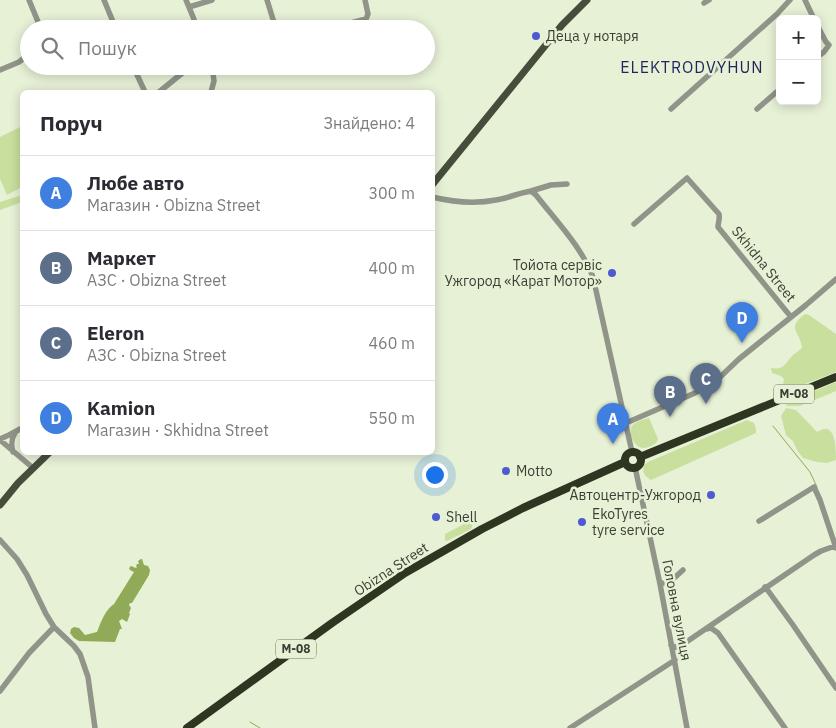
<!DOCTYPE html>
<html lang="uk">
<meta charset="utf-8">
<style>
body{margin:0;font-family:"IBM Plex Sans",sans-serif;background:#f7f7f7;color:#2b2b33}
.controls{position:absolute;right:15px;top:15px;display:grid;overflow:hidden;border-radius:8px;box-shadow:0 2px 12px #0003}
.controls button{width:45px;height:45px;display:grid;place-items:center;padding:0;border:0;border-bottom:1px solid #e1e1e2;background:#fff;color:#2b2b33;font:25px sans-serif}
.you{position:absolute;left:434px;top:474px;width:18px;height:18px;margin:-12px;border:4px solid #fff;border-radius:50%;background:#1a73e8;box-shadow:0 0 0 8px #1a73e833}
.badge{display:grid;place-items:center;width:32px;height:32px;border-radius:50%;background:#d93025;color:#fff;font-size:16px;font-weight:700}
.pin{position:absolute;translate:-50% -41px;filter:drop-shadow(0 1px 2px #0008)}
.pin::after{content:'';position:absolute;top:26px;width:18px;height:15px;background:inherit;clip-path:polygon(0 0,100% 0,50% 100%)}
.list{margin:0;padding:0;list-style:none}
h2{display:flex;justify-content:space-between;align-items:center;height:65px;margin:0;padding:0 20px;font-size:21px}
h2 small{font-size:16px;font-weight:400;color:#7c7c81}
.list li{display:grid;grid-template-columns:32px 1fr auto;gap:15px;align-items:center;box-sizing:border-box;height:75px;padding:0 20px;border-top:1px solid #e1e1e2}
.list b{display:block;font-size:19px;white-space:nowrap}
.list p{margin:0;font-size:16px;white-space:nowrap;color:#7c7c81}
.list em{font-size:16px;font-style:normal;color:#7c7c81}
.icon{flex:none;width:28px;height:28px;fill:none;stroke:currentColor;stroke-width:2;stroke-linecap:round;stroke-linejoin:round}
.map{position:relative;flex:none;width:836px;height:728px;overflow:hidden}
.search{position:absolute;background:#fff;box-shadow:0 2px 12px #0003;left:20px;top:20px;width:415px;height:55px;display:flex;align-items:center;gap:12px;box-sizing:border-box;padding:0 18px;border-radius:28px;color:#7c7c81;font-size:19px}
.panel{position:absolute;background:#fff;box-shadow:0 2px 12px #0003;left:20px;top:90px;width:415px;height:365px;border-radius:8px}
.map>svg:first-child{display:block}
</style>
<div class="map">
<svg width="836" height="728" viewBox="0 0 836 728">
<rect width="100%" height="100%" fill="#e7f1d6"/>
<path fill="#c8df9d" d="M 22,126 L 22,187 L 7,195 L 0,179 L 0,137 Z
M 22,195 L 22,202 L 0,210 L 0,202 Z
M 805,314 L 809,315 L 836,334 L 836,372 L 785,392 L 782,391 L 784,379 L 781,376 L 772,373 L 771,368 C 784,370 784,365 792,356 C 795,353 799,351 802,348 C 801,332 785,329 805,314 Z
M 836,382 L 836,391 L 800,406 L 786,406 L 787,403 Z
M 786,408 L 796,410 L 817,432 C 820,431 822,429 825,429 C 836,428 836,452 836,460 L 827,463 L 817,462 L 803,458 L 797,450 L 793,441 L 786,435 L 781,416 Z
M 649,418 L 658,439 L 656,443 C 653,445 649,447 645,448 C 634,449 626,431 634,424 C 638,421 645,419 649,418 Z
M 747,420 L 754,423 L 756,429 L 756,433 L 651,480 C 644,476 642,472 644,465 L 648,462 Z
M 468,522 L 472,525 L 472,527 L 471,529 L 447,541 L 445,540 L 445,534 Z"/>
<path fill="#90aa57" d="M 141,559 L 142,559 L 144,565 L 148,566 L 150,570 L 149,575 L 132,603 L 130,603 L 129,605 L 131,608 L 129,613 L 130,614 L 127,622 L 122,619 L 119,621 L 122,629 L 120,629 L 115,642 L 79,641 L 74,638 L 70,633 L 71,629 L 74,627 L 79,628 L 85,635 L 97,632 C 101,622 105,610 114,604 L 134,572 L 130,570 L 129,568 L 131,566 L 136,568 L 137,567 L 136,566 L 137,564 L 139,564 L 138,561 Z"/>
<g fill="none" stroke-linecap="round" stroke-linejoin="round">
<path stroke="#90aa57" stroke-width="1" d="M 773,426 L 810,472 L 817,487
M 250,722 L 260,728"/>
<path stroke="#909489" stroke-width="5.5" d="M 29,0 L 41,29
M 104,0 L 116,29
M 186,0 L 198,29
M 267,0 L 276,29
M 805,0 L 814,19
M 704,3 L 709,0
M 189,7 L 212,0
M 817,25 L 826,42 L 829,45 L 824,52 L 817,57
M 328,29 L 366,19 L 368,14 L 365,0
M 133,66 L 145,92
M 0,70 L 19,62 L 29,54
M 159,92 L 191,66
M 211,92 L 214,81 L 212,66
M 671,109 L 777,14 L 790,0
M 757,109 L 780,89
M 531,191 L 551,185 L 567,184
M 432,197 C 453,202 475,204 496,200 C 508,198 519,193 531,191 L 536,195 C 556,221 581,246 593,277 L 632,452
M 634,224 L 687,178 L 719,214 C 720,219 718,223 718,227 L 791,317
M 626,423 L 695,393 L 718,379 L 739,359 L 806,305 L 836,279
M 0,439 L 9,435 L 22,428
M 0,440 L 33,468
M 13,452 C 11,445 11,440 15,433
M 635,467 L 660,584 L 687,728
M 759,521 L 814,487 L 820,500 L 836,548
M 0,540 L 17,559 L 27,575 L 46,614 L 54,627 L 74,646 L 80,654 L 88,677 L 95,728
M 660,584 L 671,581 L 683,570
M 765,587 L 769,592 L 793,625 L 836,688
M 706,629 L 711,628 L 718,633 L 785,728
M 671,645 L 675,647 L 679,647 L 814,555 L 821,551 L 835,546
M 0,691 L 29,653 L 54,627
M 570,728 L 675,660"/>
<path stroke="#474d3b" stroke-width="7" d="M 432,185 L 562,25 L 587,0
M 0,505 L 18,483 L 50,452"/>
<path stroke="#2e3520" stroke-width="8" d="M625 460a8 8 0 1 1 16 0a8 8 0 1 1-16 0Z
M 640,457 L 836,377
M 187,728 L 332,623 L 405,573 L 482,529 L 523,508 L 625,462"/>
</g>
<g fill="#4d5ad0" stroke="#e7f1d6" stroke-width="2">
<circle cx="536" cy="36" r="5"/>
<circle cx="612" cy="273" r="5"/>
<circle cx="506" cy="471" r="5"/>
<circle cx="711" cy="495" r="5"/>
<circle cx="436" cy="517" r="5"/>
<circle cx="582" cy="522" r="5"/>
</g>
<g text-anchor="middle" stroke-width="5" stroke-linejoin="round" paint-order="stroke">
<g fill="#e7f1d6" stroke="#6f7465" stroke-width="1">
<rect x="774" y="384.5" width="40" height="19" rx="4"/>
<rect x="276" y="639.5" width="40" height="19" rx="4"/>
</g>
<g font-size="12" font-weight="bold" fill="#3b3f34">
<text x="794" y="398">М-08</text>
<text x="296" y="653">М-08</text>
</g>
<g font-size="14" fill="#3b3f34" stroke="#e7f1d6" text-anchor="start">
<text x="546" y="41">Деца у нотаря</text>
<text x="602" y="270" text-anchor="end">Тойота сервіс<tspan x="602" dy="16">Ужгород «Карат Мотор»</tspan></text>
<text x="516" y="476">Motto</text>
<text x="701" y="500" text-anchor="end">Автоцентр-Ужгород</text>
<text x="592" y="519">EkoTyres<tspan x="592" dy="16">tyre service</tspan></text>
<text x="446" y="522">Shell</text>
</g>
<g font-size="14" fill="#3b3f34" stroke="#e7f1d6">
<text transform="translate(764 264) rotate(51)" y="5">Skhidna Street</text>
<text transform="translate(391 569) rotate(-33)" y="5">Obizna Street</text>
<text transform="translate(677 610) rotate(79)" y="5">Головна вулиця</text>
</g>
<g font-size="16" letter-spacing="1" fill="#1f265e" stroke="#e7f1d6">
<text x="692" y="73">ELEKTRODVYHUN</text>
</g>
</g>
</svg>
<div class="controls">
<button>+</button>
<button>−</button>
</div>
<div class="you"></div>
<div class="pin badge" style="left:613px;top:444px;background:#3f7fe0">A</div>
<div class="pin badge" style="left:670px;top:417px;background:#5c6f8a">B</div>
<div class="pin badge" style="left:706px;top:404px;background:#5c6f8a">C</div>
<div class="pin badge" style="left:742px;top:343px;background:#3f7fe0">D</div>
<div class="search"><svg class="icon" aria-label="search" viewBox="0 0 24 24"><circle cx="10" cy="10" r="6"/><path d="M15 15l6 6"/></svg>Пошук</div>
<section class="panel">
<h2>Поруч<small>Знайдено: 4</small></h2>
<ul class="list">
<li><span class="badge" style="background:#3f7fe0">A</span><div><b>Любе авто</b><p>Магазин · Obizna Street</p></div><em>300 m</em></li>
<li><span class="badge" style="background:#5c6f8a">B</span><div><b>Маркет</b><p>АЗС · Obizna Street</p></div><em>400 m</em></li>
<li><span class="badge" style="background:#5c6f8a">C</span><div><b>Eleron</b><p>АЗС · Obizna Street</p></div><em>460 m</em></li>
<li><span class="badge" style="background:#3f7fe0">D</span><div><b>Kamion</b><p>Магазин · Skhidna Street</p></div><em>550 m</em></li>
</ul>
</section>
</div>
